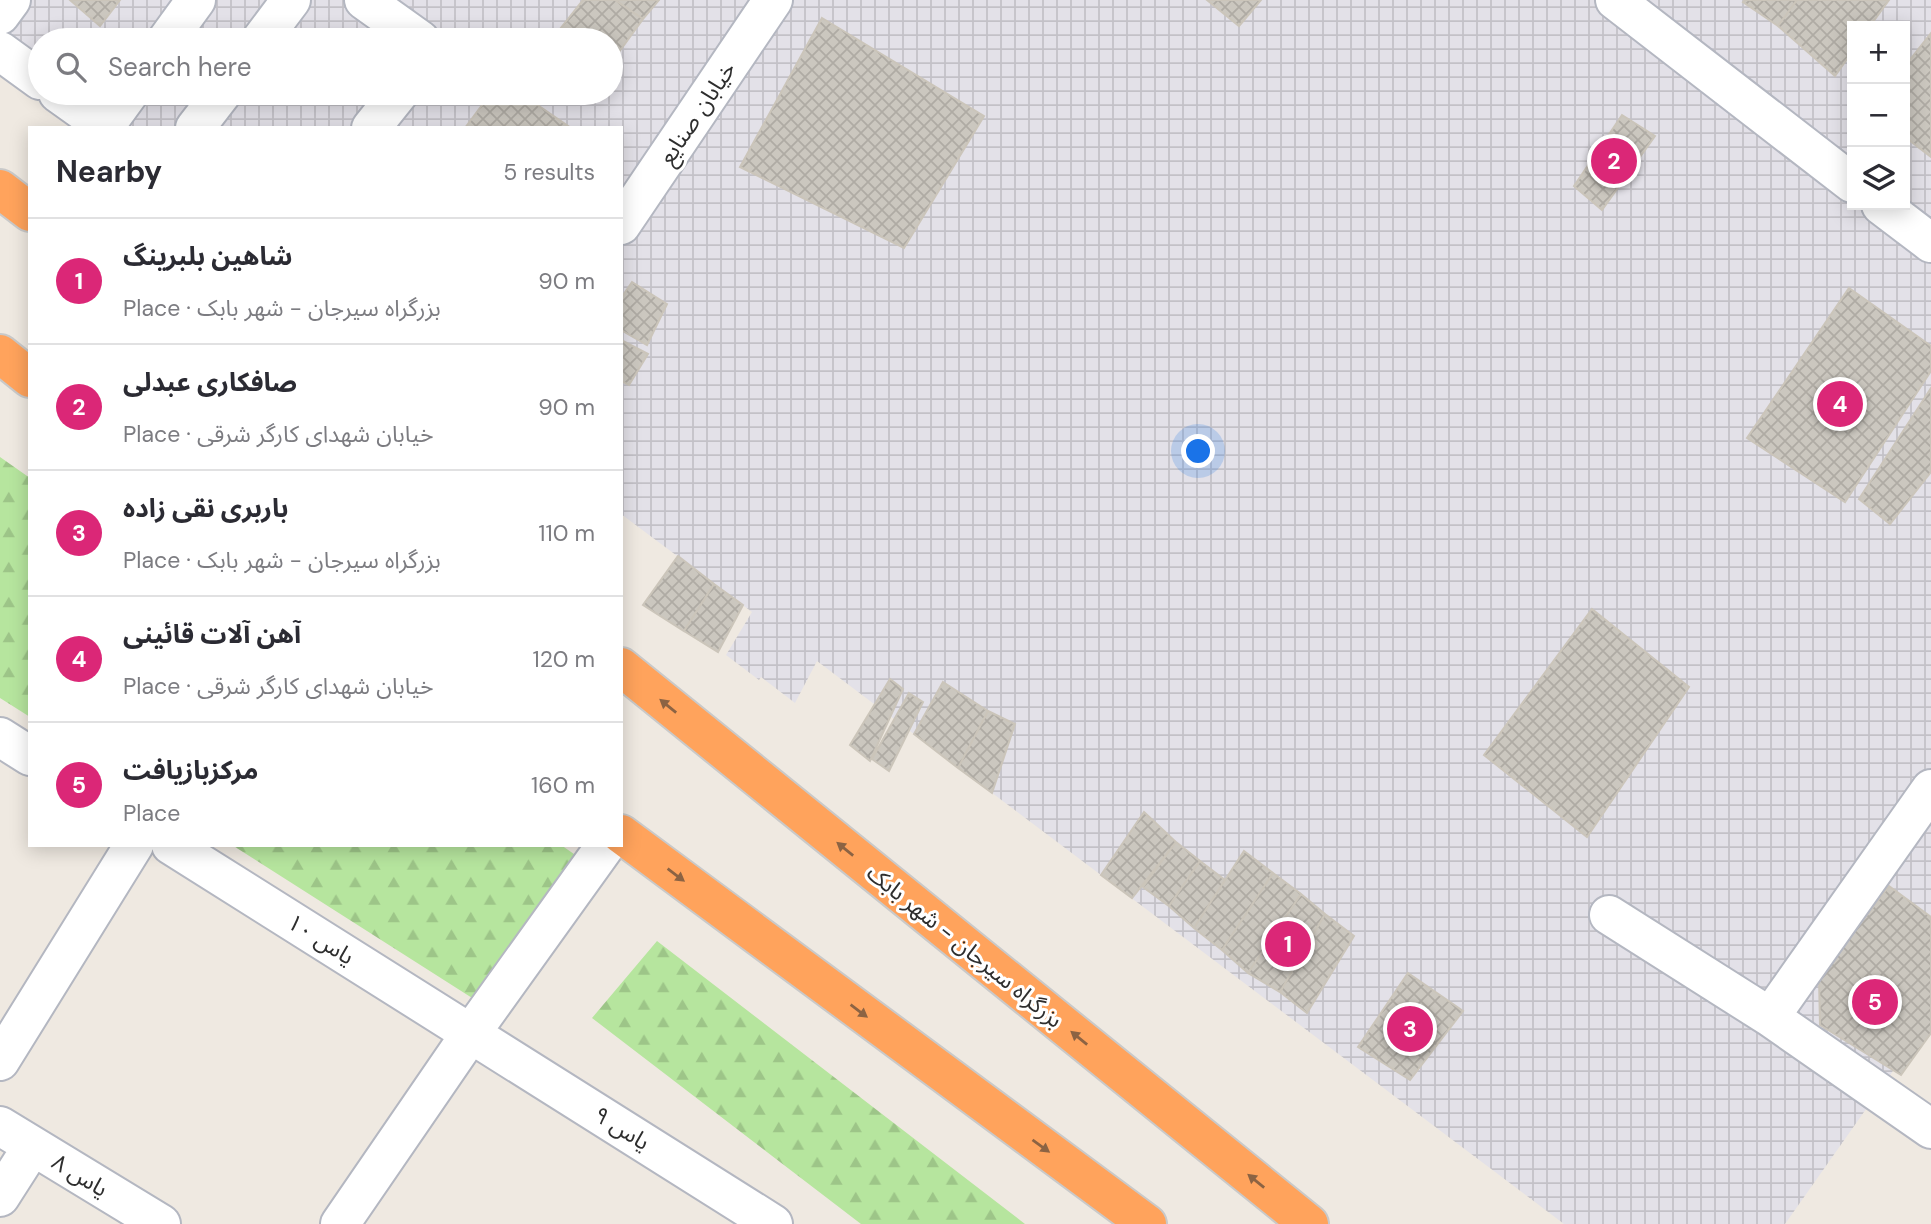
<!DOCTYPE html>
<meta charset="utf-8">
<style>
body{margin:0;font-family:"DM Sans","Noto Sans Arabic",sans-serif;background:#f2f2f3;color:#2b2b33}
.controls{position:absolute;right:21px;top:21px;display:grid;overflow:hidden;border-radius:0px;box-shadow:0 4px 18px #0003}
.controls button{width:63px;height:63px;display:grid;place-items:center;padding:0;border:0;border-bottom:2px solid #e1e1e2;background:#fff;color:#2b2b33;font:35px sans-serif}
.you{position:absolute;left:1199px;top:452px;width:24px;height:24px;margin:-18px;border:5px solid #fff;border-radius:50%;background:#1a73e8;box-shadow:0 0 0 10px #1a73e833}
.badge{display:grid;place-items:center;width:46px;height:46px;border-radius:50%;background:#db2777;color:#fff;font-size:23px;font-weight:700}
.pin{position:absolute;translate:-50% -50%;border:4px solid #fff;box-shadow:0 2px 7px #0006}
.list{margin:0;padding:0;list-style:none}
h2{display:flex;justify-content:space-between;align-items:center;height:91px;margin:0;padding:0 28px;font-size:30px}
h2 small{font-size:23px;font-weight:400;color:#7c7c81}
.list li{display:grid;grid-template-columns:46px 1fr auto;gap:21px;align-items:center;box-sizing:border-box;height:126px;padding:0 28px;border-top:2px solid #e1e1e2}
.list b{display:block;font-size:26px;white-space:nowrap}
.list p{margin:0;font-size:23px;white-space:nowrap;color:#7c7c81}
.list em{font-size:23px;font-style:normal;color:#7c7c81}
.icon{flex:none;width:38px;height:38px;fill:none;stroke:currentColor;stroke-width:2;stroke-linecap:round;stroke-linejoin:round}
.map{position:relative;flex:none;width:1931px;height:1224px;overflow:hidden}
.search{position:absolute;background:#fff;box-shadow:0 4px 18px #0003;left:28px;top:28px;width:595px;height:77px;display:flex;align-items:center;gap:18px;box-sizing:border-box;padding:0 24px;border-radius:38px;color:#7c7c81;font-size:26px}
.panel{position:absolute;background:#fff;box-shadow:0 4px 18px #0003;left:28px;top:126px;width:595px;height:721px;border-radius:0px}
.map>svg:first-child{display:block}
</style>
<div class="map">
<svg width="1931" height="1224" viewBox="0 0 1931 1224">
<defs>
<pattern id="industrial-grid" width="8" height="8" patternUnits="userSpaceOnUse" patternTransform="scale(1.75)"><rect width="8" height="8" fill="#e3e1e8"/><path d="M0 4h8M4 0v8" fill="none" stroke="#c3c1c7"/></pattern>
<pattern id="forest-firs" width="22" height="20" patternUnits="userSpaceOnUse" patternTransform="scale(1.75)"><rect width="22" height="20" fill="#b6e59e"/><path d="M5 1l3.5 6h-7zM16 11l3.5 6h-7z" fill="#9dc588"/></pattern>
<pattern id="building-cross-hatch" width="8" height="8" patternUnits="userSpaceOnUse" patternTransform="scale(1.75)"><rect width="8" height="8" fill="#cbc7bf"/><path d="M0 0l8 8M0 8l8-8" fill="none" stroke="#afaba4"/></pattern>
</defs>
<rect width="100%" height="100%" fill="#efe9e1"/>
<path fill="url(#industrial-grid)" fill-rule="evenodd" d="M 0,0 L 1931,0 L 1931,1017 L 1785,1224 L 1564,1224 L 817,661 L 795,703 L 761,677 L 759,680 L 726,655 L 752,612 L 621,514 L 621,128 L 107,128 L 62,93 L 611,93 L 611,40 L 40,40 L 40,76 L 0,45 ZM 1852,26 L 1905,26 L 1905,205 L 1852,205 Z"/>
<path fill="url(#forest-firs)" d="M 0,457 L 30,478 L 30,717 L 0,698 Z
M 232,845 L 561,845 L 584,861 L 480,1003 Z
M 657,941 L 1025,1224 L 861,1224 L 592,1018 Z"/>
<path fill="url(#building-cross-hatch)" stroke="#cbc5ba" stroke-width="2" d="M 70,0 L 120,0 L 100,26 Z
M 583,0 L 615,0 L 643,19 L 611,63 L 611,40 L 575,40 L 560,29 Z
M 615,0 L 659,0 L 643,19 Z
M 1207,0 L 1261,0 L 1239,26 Z
M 1745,0 L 1797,0 L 1778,26 L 1743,2 Z
M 1797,0 L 1889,0 L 1870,26 L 1852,26 L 1852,52 L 1835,76 L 1778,26 Z
M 822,18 L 984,116 L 904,248 L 740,167 Z
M 1931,33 L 1931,157 L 1905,137 L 1905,66 Z
M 491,93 L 520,93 L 571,128 L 465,128 Z
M 1622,115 L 1655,136 L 1602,210 L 1574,186 Z
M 632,282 L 667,304 L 647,345 L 621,330 L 621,298 Z
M 1849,288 L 1931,346 L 1931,371 L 1845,502 L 1747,438 Z
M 621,340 L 648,354 L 629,385 L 621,381 Z
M 1931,388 L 1931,472 L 1890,524 L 1859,499 Z
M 678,556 L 714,584 L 684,631 L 643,605 Z
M 714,584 L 743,605 L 718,652 L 684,631 Z
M 1592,609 L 1689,687 L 1587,837 L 1484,755 Z
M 890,679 L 903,689 L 870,761 L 850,745 Z
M 943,682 L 988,711 L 958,768 L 914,734 Z
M 909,693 L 923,702 L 889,771 L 872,759 Z
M 988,711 L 1015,724 L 992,793 L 958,768 Z
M 1144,812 L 1176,842 L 1132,898 L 1101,875 Z
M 1176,842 L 1200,861 L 1169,906 L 1143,887 Z
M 1244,851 L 1273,873 L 1222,950 L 1194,928 Z
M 1200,861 L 1225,880 L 1194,928 L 1169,906 Z
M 1273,873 L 1301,894 L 1248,973 L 1222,950 Z
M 1889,886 L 1931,917 L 1931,1033 L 1901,1075 L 1820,1025 L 1819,978 Z
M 1301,894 L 1325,914 L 1280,992 L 1248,973 Z
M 1325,914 L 1354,936 L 1307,1013 L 1280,992 Z
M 1408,973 L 1463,1011 L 1410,1080 L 1358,1047 Z"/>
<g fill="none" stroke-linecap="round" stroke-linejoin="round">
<g stroke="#b4b7c1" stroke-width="42">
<path id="street" d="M 364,0 L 420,40
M 1615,0 L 1852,183
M 0,15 L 11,0
M 167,40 L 196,0
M 261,40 L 291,0
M 0,51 L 40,80
M 58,93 L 107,128
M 105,126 L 129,93
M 195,128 L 222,93
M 371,128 L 399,93
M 1881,205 L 1931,243
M 621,225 L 773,0
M 0,737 L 30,756
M 171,845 L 773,1224
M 1609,915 L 1770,1017 L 1931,1129
M 1770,1017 L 1931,789
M 0,1061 L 134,845
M 0,1126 L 161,1224
M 0,1197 L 32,1147
M 340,1224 L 471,1033 L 606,845"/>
</g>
<g stroke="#c9c9c9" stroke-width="42">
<path id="highway" d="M 0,189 L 30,212
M 0,354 L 30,378
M 621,667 L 1309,1224
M 621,834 L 1147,1224"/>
</g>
<use href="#street" stroke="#fff" stroke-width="38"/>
<use href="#highway" stroke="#ffa35c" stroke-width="38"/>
</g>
<defs><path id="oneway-solid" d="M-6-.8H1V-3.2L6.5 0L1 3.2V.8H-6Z" transform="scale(1.75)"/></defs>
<g fill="#8c6343">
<use href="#oneway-solid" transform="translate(668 706) rotate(-141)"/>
<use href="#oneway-solid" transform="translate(845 849) rotate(-141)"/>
<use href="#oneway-solid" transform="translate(676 875) rotate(37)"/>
<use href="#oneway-solid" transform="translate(859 1011) rotate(37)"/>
<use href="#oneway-solid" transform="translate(1079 1038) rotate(-141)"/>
<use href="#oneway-solid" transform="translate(1041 1146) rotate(36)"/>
<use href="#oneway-solid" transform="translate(1256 1181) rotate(-141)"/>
</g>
<g text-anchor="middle" stroke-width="6" stroke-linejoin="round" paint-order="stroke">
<g font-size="23" fill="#2e2e2e" stroke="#fff">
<text transform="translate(697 113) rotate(-56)" y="8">خیابان صنایع</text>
<text transform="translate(321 939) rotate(32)" y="8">یاس ۱۰</text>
<text transform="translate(965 946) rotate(39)" y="8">بزرگراه سیرجان - شهر بابک</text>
<text transform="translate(622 1128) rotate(32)" y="8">یاس ۹</text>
<text transform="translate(80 1175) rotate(31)" y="8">یاس ۸</text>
</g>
</g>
</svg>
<div class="controls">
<button>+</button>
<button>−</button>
<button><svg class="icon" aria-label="layers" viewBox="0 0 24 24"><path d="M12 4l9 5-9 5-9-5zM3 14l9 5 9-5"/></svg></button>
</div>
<div class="you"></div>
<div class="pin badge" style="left:1288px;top:944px">1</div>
<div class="pin badge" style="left:1614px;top:161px">2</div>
<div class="pin badge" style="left:1410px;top:1029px">3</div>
<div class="pin badge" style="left:1840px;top:404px">4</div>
<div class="pin badge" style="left:1875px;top:1002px">5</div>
<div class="search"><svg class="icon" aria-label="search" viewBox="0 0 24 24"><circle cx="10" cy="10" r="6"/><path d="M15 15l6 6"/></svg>Search here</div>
<section class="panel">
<h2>Nearby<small>5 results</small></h2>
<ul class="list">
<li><span class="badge">1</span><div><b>شاهین بلبرینگ</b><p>Place · بزرگراه سیرجان - شهر بابک</p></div><em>90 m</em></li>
<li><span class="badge">2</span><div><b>صافکاری عبدلی</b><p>Place · خیابان شهدای کارگر شرقی</p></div><em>90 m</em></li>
<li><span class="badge">3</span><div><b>باربری نقی زاده</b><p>Place · بزرگراه سیرجان - شهر بابک</p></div><em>110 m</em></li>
<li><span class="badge">4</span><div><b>آهن آلات قائینی</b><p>Place · خیابان شهدای کارگر شرقی</p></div><em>120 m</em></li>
<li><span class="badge">5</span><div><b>مرکزبازیافت</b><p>Place</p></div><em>160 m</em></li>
</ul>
</section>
</div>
